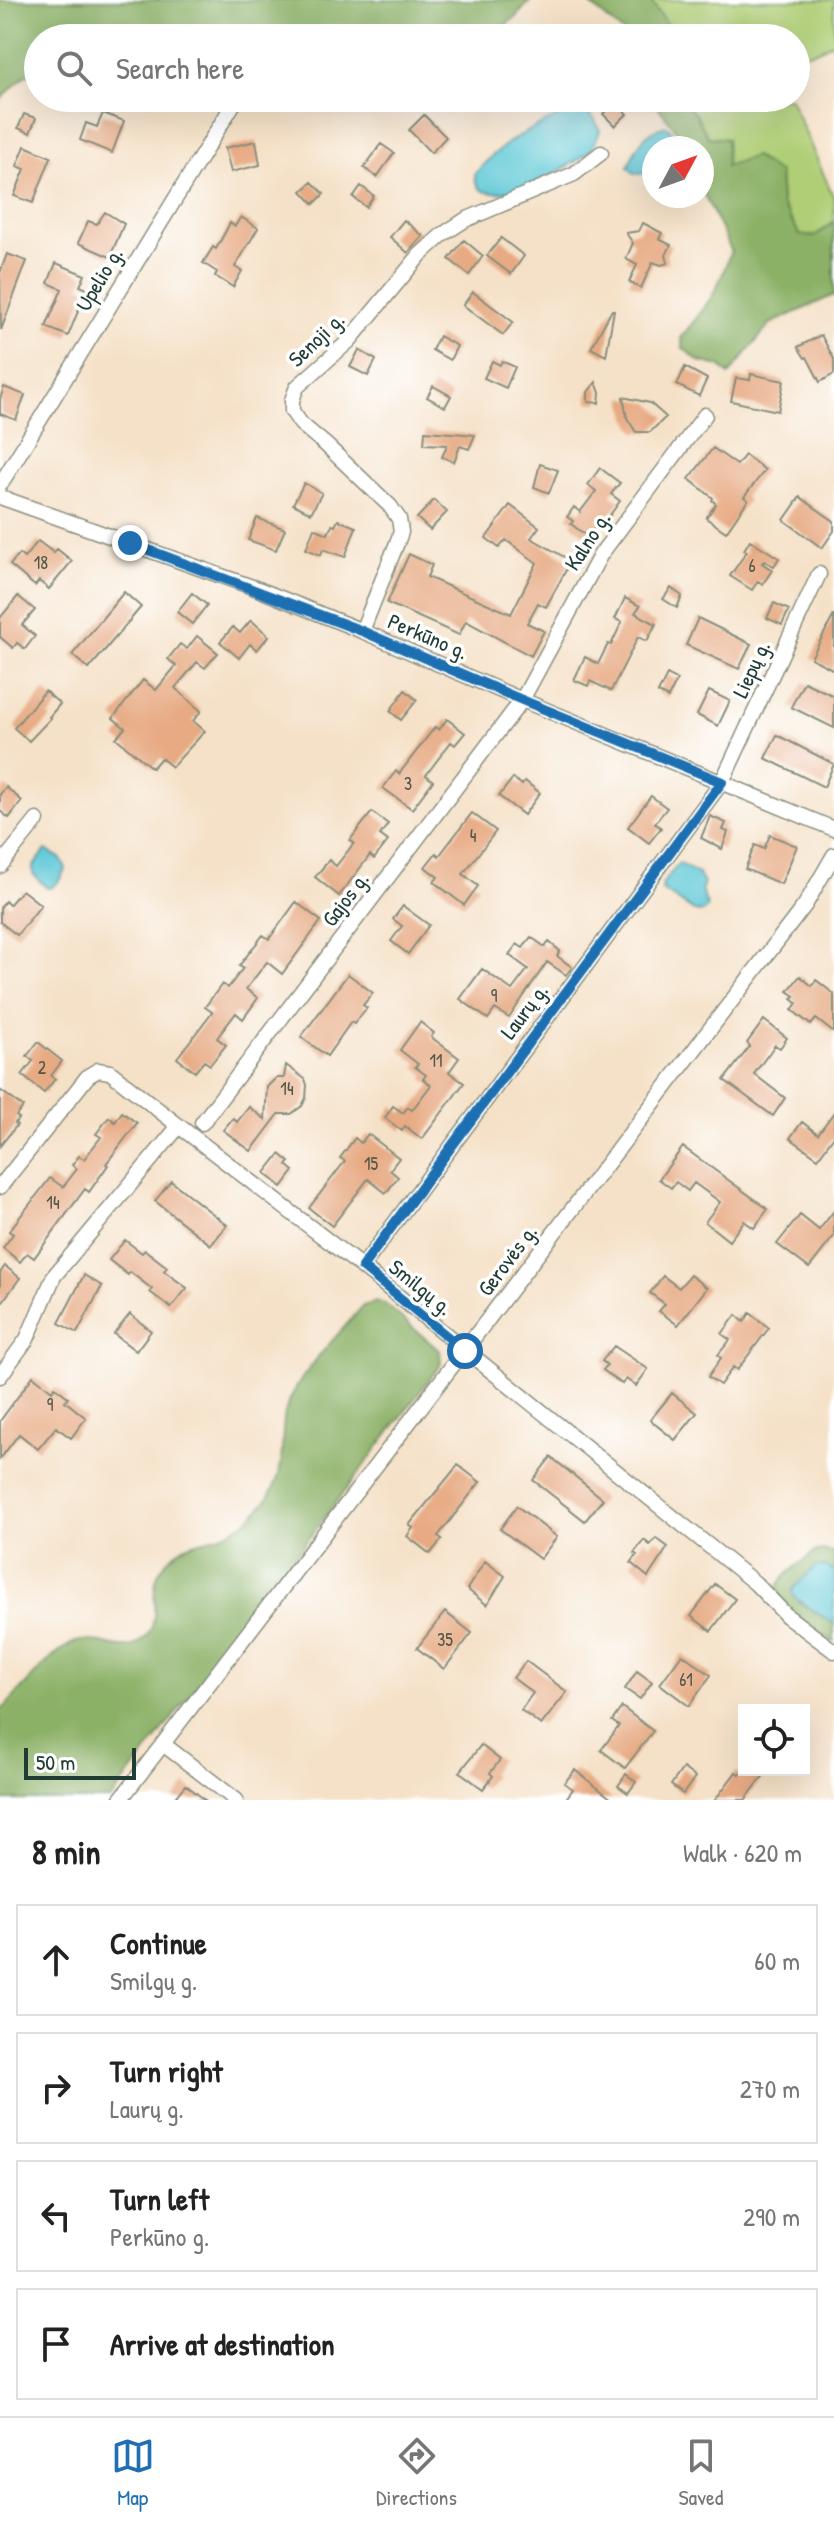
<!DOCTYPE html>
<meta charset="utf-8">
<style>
body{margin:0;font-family:"Patrick Hand",sans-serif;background:#f2f2f2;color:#222}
.controls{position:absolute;right:24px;bottom:24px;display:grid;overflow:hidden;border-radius:0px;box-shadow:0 8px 32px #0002}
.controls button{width:72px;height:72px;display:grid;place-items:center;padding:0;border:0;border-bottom:2px solid #e0e0e0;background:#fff;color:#222;font:40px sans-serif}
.compass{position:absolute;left:642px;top:136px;width:72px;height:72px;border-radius:50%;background:#fff;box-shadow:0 8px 32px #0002;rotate:49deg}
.scale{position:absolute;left:24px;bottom:20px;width:112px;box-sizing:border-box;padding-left:8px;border:4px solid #1f3d34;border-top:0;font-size:22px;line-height:28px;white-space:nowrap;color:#1f3d34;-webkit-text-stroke:6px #fff;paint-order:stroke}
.stop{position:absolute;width:24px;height:24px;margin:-18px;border:6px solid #1f6fb2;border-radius:50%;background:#fff}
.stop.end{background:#1f6fb2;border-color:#fff;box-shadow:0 2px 8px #0008}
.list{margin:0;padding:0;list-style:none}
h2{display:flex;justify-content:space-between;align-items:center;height:104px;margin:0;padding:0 32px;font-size:34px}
h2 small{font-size:26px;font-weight:400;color:#767676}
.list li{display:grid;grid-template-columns:52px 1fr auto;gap:24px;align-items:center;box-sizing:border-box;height:112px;margin:0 16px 16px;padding:0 16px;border:2px solid #e0e0e0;border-radius:0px}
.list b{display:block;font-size:30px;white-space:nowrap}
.list p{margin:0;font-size:26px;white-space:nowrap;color:#767676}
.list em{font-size:26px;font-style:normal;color:#767676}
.icon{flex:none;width:44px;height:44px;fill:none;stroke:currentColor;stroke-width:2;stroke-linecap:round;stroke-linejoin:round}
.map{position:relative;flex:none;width:834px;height:1800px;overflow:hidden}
.search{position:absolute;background:#fff;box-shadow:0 8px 32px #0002;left:24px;right:24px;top:24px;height:88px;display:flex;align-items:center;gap:20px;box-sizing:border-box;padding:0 28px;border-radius:44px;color:#767676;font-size:30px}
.sheet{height:616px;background:#fff}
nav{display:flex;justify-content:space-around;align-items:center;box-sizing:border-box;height:112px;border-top:2px solid #e0e0e0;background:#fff;font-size:22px;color:#767676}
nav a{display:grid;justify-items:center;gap:4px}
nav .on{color:#1f6fb2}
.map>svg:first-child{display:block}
</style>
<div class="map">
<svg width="834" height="1800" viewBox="0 0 834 1800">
<rect width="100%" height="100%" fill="#fff"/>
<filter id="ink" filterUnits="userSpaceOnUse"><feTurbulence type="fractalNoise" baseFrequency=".0125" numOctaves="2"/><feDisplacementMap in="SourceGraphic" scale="16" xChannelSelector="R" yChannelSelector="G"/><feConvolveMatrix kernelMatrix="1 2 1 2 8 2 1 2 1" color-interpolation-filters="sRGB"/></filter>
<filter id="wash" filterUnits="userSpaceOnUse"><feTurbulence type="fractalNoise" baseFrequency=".006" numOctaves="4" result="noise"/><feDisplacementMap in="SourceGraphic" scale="32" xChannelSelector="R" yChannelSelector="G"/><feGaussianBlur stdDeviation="1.8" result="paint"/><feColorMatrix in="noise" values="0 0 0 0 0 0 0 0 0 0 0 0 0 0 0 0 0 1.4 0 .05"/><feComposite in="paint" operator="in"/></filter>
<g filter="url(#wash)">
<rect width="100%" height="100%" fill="#f5e1c7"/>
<path fill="#afce75" stroke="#678654" stroke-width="2" d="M 650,0 L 834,0 L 834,42 L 816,51 L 796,56 L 796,38 L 677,38 Z
M 679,98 L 790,98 L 834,198 L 834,222 L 815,236 L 800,235 L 781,203 L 779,172 L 725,167 L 696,115 Z"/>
<path fill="#8bb166" stroke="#55774d" stroke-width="2" d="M 0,0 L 531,0 L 516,17 L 487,38 L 38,38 L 38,73 L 25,75 L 0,100 Z
M 585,0 L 650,0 L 677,38 L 630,38 Z
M 656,98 L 679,98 L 696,115 L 708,137 L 727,139 L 726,166 L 754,156 L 779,173 L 781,203 L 800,235 L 815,236 L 834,222 L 834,295 L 770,324 L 729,375 L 720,366 L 699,361 L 683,348 L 681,337 C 708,305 719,290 731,250 L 702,190 L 702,148 L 687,148 L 682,137 L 654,102 Z
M 376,1302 L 385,1304 L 440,1351 L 441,1364 L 110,1800 L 0,1800 L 0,1712 C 18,1694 54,1649 76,1642 C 99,1635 125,1660 145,1638 C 163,1619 147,1590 161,1569 C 183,1535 204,1546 234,1529 C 249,1521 263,1506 272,1491 C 286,1469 280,1438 285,1413 C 293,1379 340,1333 363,1306 Z
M 821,1550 L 834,1552 L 834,1572 L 827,1567 L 799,1602 L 834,1624 L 834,1642 C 818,1632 763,1604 781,1581 C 789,1570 804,1561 815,1552 Z"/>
<path fill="#5dc8d6" stroke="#3e8285" stroke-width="2" d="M 574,110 L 586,110 L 595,120 L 600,131 C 597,139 594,147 587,153 C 572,167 474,221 475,174 C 505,138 533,128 574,110 Z
M 667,126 L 679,139 L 683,148 L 654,148 L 654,173 L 635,174 L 628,167 C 636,146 645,130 667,126 Z
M 46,850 L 60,858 L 66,868 L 58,882 L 51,888 L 47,888 L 33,874 L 33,867 Z
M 679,863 L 698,874 L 704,883 L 701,891 L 708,907 L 702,912 L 694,911 L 662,890 L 663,883 Z
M 816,1566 L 827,1567 L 834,1572 L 834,1624 L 793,1596 L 793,1589 Z"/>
<g id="blocks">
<path fill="#e7aa83" d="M 614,101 L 627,114 L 615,126 L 603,114 Z
M 103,113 L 124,121 L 112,153 L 80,140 L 86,123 L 97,127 Z
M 24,114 L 36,118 L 30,133 L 18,128 Z
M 424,115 L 446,137 L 431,153 L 409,130 Z
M 256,141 L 260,165 L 231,172 L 225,148 Z
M 381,144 L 394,153 L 377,177 L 364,168 Z
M 25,146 L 51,157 L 33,203 L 14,196 L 25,169 L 17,166 Z
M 312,182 L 324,194 L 314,204 L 302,191 Z
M 361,186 L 374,196 L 366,207 L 353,197 Z
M 105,212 L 124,224 L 110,257 L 78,243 L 88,221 L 97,224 Z
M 241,217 L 258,228 L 235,267 L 242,271 L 233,287 L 215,276 L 217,272 L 203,263 L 213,247 L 216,249 L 230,223 L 235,226 Z
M 404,220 L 423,236 L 408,253 L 390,237 Z
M 643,223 L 662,233 L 659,239 L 671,245 L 666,255 L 668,263 L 661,265 L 653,262 L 641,288 L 629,282 L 637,265 L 626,259 L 633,243 L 626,233 L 639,231 Z
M 501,238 L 524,256 L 511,274 L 487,256 Z
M 464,240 L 483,256 L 469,275 L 449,259 Z
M 7,254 L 27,261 L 1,330 L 0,273 Z
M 56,263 L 85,275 L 80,286 L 87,289 L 68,336 L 46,327 L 62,289 L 48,283 Z
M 473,292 L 513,322 L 503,335 L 463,305 Z
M 612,310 L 614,310 L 606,356 L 591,348 Z
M 821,335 L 834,359 L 834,374 L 820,382 L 807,357 L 805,358 L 798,347 Z
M 439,336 L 457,346 L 450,360 L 432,350 Z
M 359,350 L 376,360 L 368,376 L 350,367 Z
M 492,361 L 500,365 L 502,361 L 515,367 L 506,388 L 484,378 Z
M 685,367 L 707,379 L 699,396 L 677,385 Z
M 751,374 L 784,381 L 778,411 L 731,401 L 736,378 L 750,380 Z
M 596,382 L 600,393 L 599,403 L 588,402 L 588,392 Z
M 433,386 L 451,396 L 445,407 L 427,397 Z
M 4,387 L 25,395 L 16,420 L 0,414 L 0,399 Z
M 623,397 L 650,403 L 666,417 L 650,432 L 636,432 L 627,418 Z
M 425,431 L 465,434 L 475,435 L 469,449 L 460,446 L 454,462 L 442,457 L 447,445 L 424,444 Z
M 713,448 L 737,465 L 745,455 L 765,470 L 744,497 L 748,500 L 726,532 L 706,518 L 716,504 L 712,500 L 713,498 L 689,479 Z
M 540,464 L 558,470 L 549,493 L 534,487 Z
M 600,468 L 620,483 L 611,494 L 620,501 L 600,529 L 596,526 L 588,537 L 571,524 L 573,521 L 567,517 L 574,507 L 580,512 L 596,491 L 588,485 Z
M 304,483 L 322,493 L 311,513 L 293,504 Z
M 800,497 L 834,521 L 834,531 L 822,548 L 784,520 Z
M 434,500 L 447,512 L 430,530 L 417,518 Z
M 510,505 L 539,527 L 531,538 L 571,561 L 546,607 L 538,603 L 527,623 L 544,631 L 531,656 L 466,621 L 459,635 L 387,603 L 409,554 L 432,565 L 427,577 L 511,614 L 537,563 L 506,540 L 499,548 L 486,538 Z
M 257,518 L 285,529 L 276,550 L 248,540 Z
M 338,520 L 356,527 L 345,557 L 323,549 L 321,555 L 306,549 L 314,528 L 328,534 L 332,525 L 335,526 Z
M 750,540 L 779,558 L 774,566 L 764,561 L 762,563 L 772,570 L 763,584 L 758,581 L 752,590 L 730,576 L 747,551 L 744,550 Z
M 38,541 L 54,553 L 57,549 L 72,561 L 49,589 L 39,581 L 35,586 L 10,565 L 19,554 L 24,558 Z
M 671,588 L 682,596 L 677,608 L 663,599 Z
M 124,592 L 141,607 L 89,669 L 72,655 Z
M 192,593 L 207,605 L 192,624 L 177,612 Z
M 18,596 L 35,610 L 22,625 L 35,636 L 25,649 L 17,643 L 13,648 L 0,637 L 0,618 Z
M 625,598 L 640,606 L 635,613 L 656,624 L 647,641 L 638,637 L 611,691 L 590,681 L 588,686 L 574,680 L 585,657 L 598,664 L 608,644 L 611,645 L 622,622 L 615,619 Z
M 774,603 L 789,610 L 782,625 L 767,618 Z
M 834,615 L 834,670 L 811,658 Z
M 698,618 L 751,644 L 739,669 L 686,645 Z
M 251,620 L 269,636 L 257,650 L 250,644 L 239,658 L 220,642 L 233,627 L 240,633 Z
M 197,636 L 218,653 L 205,668 L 197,662 L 175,688 L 201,711 L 193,721 L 205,731 L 172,767 L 161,758 L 152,768 L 116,738 L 125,728 L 113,718 L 143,680 L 156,690 L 176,666 L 168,659 L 180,644 L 187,649 Z
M 667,675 L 677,680 L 668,698 L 658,693 Z
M 804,682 L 834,696 L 834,728 L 791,707 Z
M 405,690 L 417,700 L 401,720 L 390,711 Z
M 45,691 L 60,704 L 49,717 L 51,718 L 29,741 L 14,728 Z
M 709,691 L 730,701 L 718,726 L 697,715 Z
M 447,719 L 465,733 L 455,745 L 451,742 L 426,775 L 433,781 L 412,809 L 383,788 L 396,771 L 399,774 L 435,727 L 439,730 Z
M 777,735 L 834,764 L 824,787 L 765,758 Z
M 513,778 L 522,785 L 525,781 L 540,793 L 524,815 L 499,796 Z
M 6,787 L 22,801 L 9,818 L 0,811 L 0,794 Z
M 651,796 L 667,808 L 655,823 L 661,828 L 649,843 L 628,827 Z
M 372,812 L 388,824 L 380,835 L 388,841 L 374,859 L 370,855 L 339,896 L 315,877 L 329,860 L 336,866 L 354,843 L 350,840 Z
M 472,813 L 496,831 L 463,874 L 478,886 L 464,905 L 434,882 L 438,877 L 425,867 L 436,853 L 439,856 Z
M 710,816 L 726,823 L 723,830 L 728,832 L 722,849 L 701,838 Z
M 770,835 L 797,846 L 781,884 L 745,869 L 755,845 L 764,849 Z
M 22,890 L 41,905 L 17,935 L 0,922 L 0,908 L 5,901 L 9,905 Z
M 296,902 L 321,921 L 282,974 L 267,962 L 246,989 L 258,998 L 243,1019 L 236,1013 L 217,1038 L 226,1045 L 210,1065 L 204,1061 L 195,1072 L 177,1058 L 212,1012 L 205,1007 L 222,984 L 228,988 L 243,968 L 239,966 L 263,935 L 269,939 Z
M 403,906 L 429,925 L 408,954 L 391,941 L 402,926 L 393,919 Z
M 531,937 L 545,947 L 549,942 L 560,951 L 557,956 L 572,967 L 566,975 L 547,962 L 509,1018 L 495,1009 L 488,1019 L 460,999 L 482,969 L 512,990 L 528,969 L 509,955 L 517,944 L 523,948 Z
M 348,974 L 373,993 L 363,1005 L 367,1008 L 354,1024 L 351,1022 L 327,1056 L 301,1037 Z
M 800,976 L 812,986 L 816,980 L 834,994 L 834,1033 L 816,1019 L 811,1025 L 792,1010 L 797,1003 L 792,999 L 795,996 L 788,991 Z
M 764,1020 L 787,1038 L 780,1048 L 775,1045 L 754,1074 L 785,1098 L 773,1116 L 724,1080 L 750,1046 L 747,1043 Z
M 420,1022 L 434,1033 L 431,1037 L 459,1058 L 449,1072 L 464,1083 L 422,1139 L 405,1126 L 402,1131 L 385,1118 L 393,1106 L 403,1113 L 408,1107 L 412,1110 L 431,1085 L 423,1079 L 426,1075 L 415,1067 L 418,1064 L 400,1050 Z
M 38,1042 L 62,1061 L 51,1076 L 55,1079 L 44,1093 L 22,1075 L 33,1061 L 27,1056 Z
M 286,1065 L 305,1079 L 307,1085 L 306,1098 L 302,1106 L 291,1114 L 279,1114 L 251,1151 L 223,1130 L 233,1118 L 237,1122 L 249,1107 L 265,1119 L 267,1087 L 276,1078 L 284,1078 Z
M 0,1090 L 23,1107 L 16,1116 L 19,1118 L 15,1123 L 17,1125 L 0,1146 Z
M 122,1112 L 137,1123 L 106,1164 L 108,1165 L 89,1192 L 85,1189 L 34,1258 L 27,1253 L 20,1262 L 3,1248 L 13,1234 L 9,1231 L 50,1178 L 63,1187 L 77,1169 L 72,1165 L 79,1156 L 84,1159 L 101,1137 L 96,1134 L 109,1117 L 115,1122 Z
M 834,1112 L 834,1136 L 818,1158 L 790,1138 L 802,1122 L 818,1134 Z
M 368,1134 L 399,1158 L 390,1170 L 398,1177 L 386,1193 L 368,1179 L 332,1226 L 309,1208 L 345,1161 L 340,1158 L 355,1138 L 361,1143 Z
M 683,1147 L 768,1209 L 754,1228 L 744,1221 L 729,1241 L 705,1222 L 720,1202 L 694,1183 L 688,1191 L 676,1182 L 671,1188 L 659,1179 Z
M 280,1154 L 290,1162 L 287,1165 L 294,1171 L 282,1187 L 265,1173 Z
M 171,1181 L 227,1225 L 211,1245 L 155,1201 Z
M 834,1211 L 834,1236 L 809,1268 L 777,1244 L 800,1215 L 819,1230 Z
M 125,1240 L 142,1253 L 145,1250 L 167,1267 L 164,1271 L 187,1288 L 171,1308 L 150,1292 L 152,1289 L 130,1272 L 128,1275 L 109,1260 Z
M 5,1266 L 20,1278 L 0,1305 L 0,1273 Z
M 84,1275 L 102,1286 L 77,1333 L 59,1323 Z
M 690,1275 L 707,1288 L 678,1325 L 659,1311 L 665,1304 L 650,1293 L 663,1276 L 679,1288 Z
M 750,1313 L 769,1328 L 737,1370 L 733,1367 L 720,1385 L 708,1377 L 721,1358 L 718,1355 L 730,1340 L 722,1334 L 736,1315 L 744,1322 Z
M 130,1314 L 151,1331 L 136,1351 L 114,1334 Z
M 614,1346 L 648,1369 L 636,1386 L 626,1379 L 622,1384 L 603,1370 L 607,1365 L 602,1361 Z
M 33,1376 L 52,1391 L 55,1387 L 68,1397 L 65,1401 L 86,1418 L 71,1438 L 56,1427 L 38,1449 L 19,1434 L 0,1459 L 0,1421 Z
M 672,1393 L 697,1413 L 675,1440 L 650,1420 Z
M 551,1457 L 603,1499 L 585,1521 L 533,1480 Z
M 458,1465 L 480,1482 L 438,1536 L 442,1539 L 430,1554 L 407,1536 L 413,1528 L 409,1525 Z
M 517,1506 L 557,1537 L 540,1559 L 500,1529 Z
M 656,1538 L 668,1547 L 648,1577 L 631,1563 L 637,1555 L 634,1553 L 644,1540 L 650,1545 Z
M 485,1561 L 505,1576 L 487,1605 L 467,1589 Z
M 715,1584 L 735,1599 L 711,1631 L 691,1616 Z
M 445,1612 L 472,1633 L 444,1669 L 417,1648 Z
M 682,1654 L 711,1675 L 689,1706 L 660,1684 Z
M 526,1661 L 567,1692 L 541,1725 L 521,1710 L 533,1693 L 513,1678 Z
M 637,1671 L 652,1682 L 640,1699 L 625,1689 Z
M 622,1707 L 653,1731 L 625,1768 L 601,1750 L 619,1726 L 612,1721 Z
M 481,1745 L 500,1760 L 490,1773 L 493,1776 L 483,1789 L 460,1772 Z
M 683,1768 L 695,1777 L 683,1794 L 671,1785 Z
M 575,1770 L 613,1800 L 565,1800 L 573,1789 L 564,1783 Z
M 743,1770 L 768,1770 L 745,1800 L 715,1800 L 736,1772 L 740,1775 Z
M 626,1774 L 636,1782 L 628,1793 L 618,1786 Z
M 186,1785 L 205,1800 L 174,1800 Z"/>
</g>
</g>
<g filter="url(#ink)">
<use href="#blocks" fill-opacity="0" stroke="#8a8f7e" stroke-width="2"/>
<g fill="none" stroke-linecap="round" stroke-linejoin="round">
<g stroke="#8a8f7e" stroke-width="17">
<path id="minor" d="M 0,485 L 237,98
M 0,497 L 258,589 L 362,631 L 522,700 L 834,829
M 362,631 L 397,543 L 401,532 L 399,519 L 390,506 L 326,445 L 301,424 L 292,411 L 292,400 L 297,387 L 349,341 L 420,255 L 442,235 L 465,220 L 574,174 L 601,153
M 0,866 L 37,820
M 202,1123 L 522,700 L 601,554 L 705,415
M 0,1187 L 88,1076 L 98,1070 L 110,1072 L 179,1126
M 362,1267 L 722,782 L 819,574
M 0,1376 L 27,1339 L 54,1276 L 179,1126 L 362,1267 L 755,1583 L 787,1616 L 834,1651
M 163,1744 L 236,1800
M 120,1800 L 805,905 L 834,855"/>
</g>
<use href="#minor" stroke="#fff" stroke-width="14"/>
</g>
</g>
<g fill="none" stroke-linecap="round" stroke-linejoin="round" filter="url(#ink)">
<path stroke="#1f6fb2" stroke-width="10" d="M 130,543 L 362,631 L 522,700 L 722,782 L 362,1267 L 465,1351"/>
</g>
<g text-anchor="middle" stroke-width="7" stroke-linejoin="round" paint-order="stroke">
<g font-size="18" fill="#515848">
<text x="41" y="569">18</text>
<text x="752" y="572">6</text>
<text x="408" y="790">3</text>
<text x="473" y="842">4</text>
<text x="494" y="1002">9</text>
<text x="436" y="1067">11</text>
<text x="42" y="1074">2</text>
<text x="287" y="1095">14</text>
<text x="371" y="1170">15</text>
<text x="53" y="1209">14</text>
<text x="50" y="1411">9</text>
<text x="445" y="1646">35</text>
<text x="686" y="1686">61</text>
</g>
<g font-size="22" fill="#1f3d34" stroke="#fff">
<text transform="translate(99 279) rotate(-59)" y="8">Upelio g.</text>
<text transform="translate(316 339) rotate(-44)" y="8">Senoji g.</text>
<text transform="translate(587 541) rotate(-57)" y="8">Kalno g.</text>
<text transform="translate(428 636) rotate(23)" y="8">Perkūno g.</text>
<text transform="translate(751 669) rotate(-65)" y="8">Liepų g.</text>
<text transform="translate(345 899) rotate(-53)" y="8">Gajos g.</text>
<text transform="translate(524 1011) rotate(-53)" y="8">Laurų g.</text>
<text transform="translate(507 1260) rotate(-53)" y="8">Gerovės g.</text>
<text transform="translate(421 1287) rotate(39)" y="8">Smilgų g.</text>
</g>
</g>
</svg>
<div class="controls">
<button><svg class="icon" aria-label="locate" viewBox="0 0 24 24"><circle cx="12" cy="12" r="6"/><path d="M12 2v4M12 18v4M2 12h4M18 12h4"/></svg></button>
</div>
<svg class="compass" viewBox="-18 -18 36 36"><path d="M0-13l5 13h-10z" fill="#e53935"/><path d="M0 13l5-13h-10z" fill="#767676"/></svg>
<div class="scale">50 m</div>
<div class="stop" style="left:465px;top:1351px"></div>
<div class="stop end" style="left:130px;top:543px"></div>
<div class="search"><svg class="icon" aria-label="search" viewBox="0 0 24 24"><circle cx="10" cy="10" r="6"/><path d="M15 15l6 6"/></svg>Search here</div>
</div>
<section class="sheet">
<h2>8 min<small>Walk · 620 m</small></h2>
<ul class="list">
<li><svg class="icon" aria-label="ahead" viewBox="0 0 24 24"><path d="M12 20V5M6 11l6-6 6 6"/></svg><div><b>Continue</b><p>Smilgų g.</p></div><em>60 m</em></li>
<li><svg class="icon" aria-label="right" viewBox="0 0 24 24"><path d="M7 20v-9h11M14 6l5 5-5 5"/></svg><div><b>Turn right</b><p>Laurų g.</p></div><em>270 m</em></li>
<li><svg class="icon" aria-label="left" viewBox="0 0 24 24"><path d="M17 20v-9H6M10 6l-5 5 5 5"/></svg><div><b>Turn left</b><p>Perkūno g.</p></div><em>290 m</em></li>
<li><svg class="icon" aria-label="arrive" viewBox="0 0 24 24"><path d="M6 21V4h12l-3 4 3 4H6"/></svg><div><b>Arrive at destination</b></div></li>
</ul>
</section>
<nav>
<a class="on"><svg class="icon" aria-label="map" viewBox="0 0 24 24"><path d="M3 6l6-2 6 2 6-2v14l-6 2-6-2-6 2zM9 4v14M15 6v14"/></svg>Map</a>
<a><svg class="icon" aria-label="directions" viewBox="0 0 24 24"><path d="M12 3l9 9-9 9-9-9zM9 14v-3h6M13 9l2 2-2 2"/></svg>Directions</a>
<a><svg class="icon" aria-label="saved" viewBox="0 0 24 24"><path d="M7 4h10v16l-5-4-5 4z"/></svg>Saved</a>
</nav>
